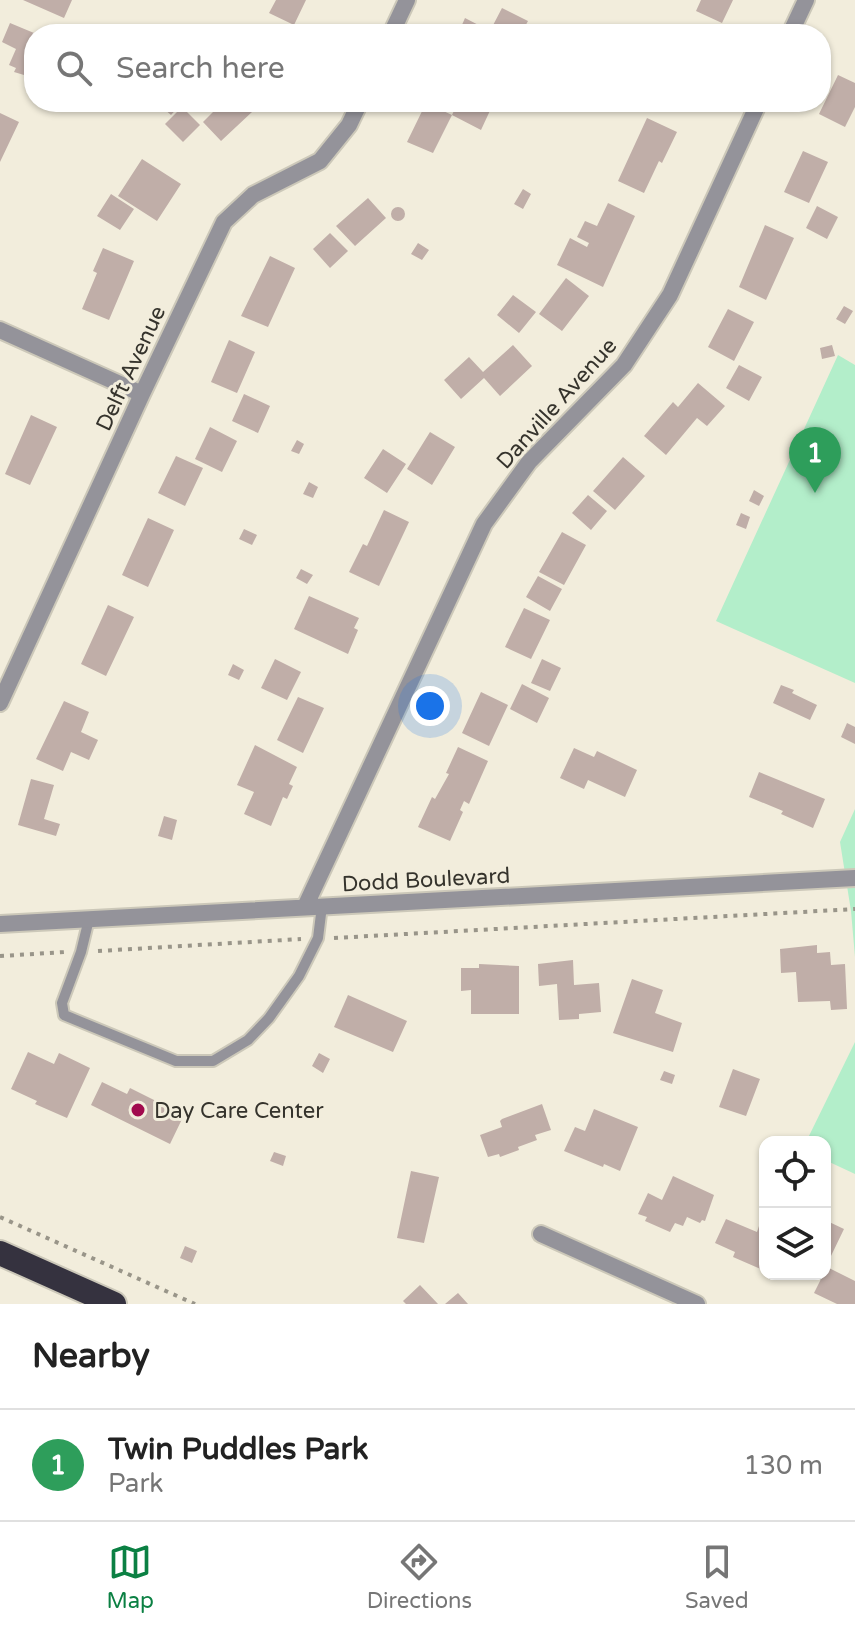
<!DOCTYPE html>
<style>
body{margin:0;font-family:"Varela Round",sans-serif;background:#f6f6f6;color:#222}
.controls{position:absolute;right:24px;bottom:24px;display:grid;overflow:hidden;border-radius:16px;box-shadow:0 2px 6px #0004}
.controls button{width:72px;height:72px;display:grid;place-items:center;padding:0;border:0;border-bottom:2px solid #e0e0e0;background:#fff;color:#222;font:40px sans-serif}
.you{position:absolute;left:430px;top:706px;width:28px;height:28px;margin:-20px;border:6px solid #fff;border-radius:50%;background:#1a73e8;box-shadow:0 0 0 12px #1a73e833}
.badge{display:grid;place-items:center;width:52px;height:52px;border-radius:50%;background:#0b8043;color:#fff;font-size:26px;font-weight:700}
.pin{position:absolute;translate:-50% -66px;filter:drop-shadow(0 2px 4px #0008)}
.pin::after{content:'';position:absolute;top:42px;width:28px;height:24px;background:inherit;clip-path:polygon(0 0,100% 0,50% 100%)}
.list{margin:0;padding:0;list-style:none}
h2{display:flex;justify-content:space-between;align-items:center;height:104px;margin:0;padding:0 32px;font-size:34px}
h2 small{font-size:26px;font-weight:400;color:#767676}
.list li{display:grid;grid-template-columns:52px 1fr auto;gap:24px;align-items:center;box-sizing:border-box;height:112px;padding:0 32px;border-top:2px solid #e0e0e0}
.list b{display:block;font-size:30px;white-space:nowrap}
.list p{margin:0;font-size:26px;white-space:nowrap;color:#767676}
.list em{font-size:26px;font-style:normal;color:#767676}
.icon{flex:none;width:44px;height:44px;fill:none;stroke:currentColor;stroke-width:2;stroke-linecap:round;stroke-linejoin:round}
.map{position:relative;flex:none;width:855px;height:1304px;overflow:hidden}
.search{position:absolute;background:#fff;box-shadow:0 2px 6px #0004;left:24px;right:24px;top:24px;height:88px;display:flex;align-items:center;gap:20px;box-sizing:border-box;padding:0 28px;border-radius:32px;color:#767676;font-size:30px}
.sheet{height:216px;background:#fff}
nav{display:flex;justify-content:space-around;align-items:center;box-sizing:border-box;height:112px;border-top:2px solid #e0e0e0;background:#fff;font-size:22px;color:#767676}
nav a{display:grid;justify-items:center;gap:4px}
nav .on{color:#0b8043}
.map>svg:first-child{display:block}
</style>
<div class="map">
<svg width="855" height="1304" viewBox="0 0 855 1304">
<rect width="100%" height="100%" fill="#f2eddc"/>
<path fill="#b3eeca" d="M 838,355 L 855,365 L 855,683 L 716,621 Z
M 855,809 L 855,957 L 851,911 L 840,842 Z
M 855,1042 L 855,1174 L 825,1160 L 825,1142 L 806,1142 Z"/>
<path fill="#c0aea8" d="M 23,0 L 72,0 L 64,18 Z
M 276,0 L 306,0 L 294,25 L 269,13 Z
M 701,0 L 733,0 L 722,23 L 696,11 Z
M 502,8 L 528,21 L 521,34 L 495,34 L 490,31 Z
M 465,18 L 490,31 L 489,34 L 458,34 Z
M 10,23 L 34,33 L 34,78 L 14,72 L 16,68 L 9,65 L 16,49 L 2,42 Z
M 838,75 L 855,83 L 855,107 L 845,127 L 819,114 Z
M 168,102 L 183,102 L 171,115 L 163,108 Z
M 223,102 L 243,102 L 252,112 L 221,141 L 203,122 Z
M 458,102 L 494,102 L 481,130 L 452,115 Z
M 426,103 L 452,115 L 433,153 L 407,142 Z
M 182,107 L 200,125 L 183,142 L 165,124 Z
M 0,113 L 19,122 L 0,162 Z
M 647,118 L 677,132 L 662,163 L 659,161 L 644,193 L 618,181 Z
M 803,151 L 828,162 L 809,203 L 784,192 Z
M 142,159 L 181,184 L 157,221 L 118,196 Z
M 523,189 L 531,194 L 523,209 L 514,204 Z
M 111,194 L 134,209 L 120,230 L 97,216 Z
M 368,198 L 386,218 L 355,246 L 336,226 Z
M 608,203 L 635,216 L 603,287 L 557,265 L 570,238 L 587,247 L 589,243 L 577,237 L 585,221 L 597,226 Z
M 817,206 L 838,217 L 827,239 L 806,228 Z
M391 214a7 7 0 1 1 14 0a7 7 0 1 1-14 0Z
M 765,225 L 794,238 L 766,300 L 739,287 Z
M 330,233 L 348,251 L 330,268 L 313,249 Z
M 418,243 L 429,250 L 422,260 L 411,254 Z
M 103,248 L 134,261 L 109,320 L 82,309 L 97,273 L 93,271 Z
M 270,256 L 295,268 L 268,327 L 241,316 Z
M 566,278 L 589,296 L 562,331 L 539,314 Z
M 513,295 L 536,312 L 519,333 L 497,315 Z
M 844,306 L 853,311 L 845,324 L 836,319 Z
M 728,309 L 754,322 L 734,361 L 708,347 Z
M 229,340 L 255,352 L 237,393 L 211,382 Z
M 513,345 L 532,366 L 500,396 L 484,378 L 461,399 L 444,380 L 469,357 L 483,372 Z
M 832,345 L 835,356 L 822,359 L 820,348 Z
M 739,365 L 762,377 L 749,401 L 726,388 Z
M 698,383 L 725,406 L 707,426 L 697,418 L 666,455 L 644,436 L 673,402 L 678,407 Z
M 244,394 L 270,406 L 258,433 L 232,421 Z
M 31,415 L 57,427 L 30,485 L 5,474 Z
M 210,427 L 237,441 L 222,472 L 195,459 Z
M 430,432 L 455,447 L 432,485 L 407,469 Z
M 297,440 L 304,444 L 299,454 L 291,451 Z
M 383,449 L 406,464 L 387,493 L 364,478 Z
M 176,456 L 203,468 L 185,506 L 158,493 Z
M 623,457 L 645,476 L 615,510 L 593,491 Z
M 309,482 L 318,487 L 313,498 L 303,494 Z
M 754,490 L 764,496 L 759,506 L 749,501 Z
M 588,495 L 607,511 L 591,530 L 572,513 Z
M 384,510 L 409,522 L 379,586 L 349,572 L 363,544 L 367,546 Z
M 741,513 L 750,517 L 746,529 L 736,525 Z
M 148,518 L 174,530 L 148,587 L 122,575 Z
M 244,529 L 257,535 L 252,545 L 239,539 Z
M 562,532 L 586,545 L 564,585 L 539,572 Z
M 301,569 L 313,575 L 307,584 L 296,578 Z
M 538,576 L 562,589 L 550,611 L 526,597 Z
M 309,596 L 359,618 L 354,628 L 358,630 L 348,654 L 294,629 Z
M 108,605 L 134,617 L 106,676 L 81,664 Z
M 524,608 L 550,620 L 531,659 L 505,647 Z
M 275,659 L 301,672 L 287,700 L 261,688 Z
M 542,659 L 561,668 L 550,691 L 531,683 Z
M 233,664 L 244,670 L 239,680 L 228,675 Z
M 522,684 L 549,698 L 537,723 L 510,709 Z
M 781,685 L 794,690 L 792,693 L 817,705 L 810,720 L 773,703 Z
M 481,692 L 508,705 L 489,746 L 462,733 Z
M 298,697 L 324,708 L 303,753 L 277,740 Z
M 64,701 L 89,712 L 81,732 L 98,740 L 89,760 L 71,752 L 63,771 L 36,759 Z
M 847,723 L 855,727 L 855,744 L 841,737 Z
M 255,745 L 297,767 L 289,784 L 293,786 L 287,799 L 283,797 L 271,826 L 244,814 L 254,792 L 237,785 Z
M 458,747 L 488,761 L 469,804 L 464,801 L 460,810 L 463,812 L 450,841 L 418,827 L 432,797 L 435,799 L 449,774 L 446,773 Z
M 574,748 L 594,757 L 597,751 L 637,770 L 625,797 L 588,780 L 584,789 L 560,778 Z
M 759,772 L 825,799 L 813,828 L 781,814 L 783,811 L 749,797 Z
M 31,779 L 54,785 L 44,819 L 60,824 L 56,836 L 18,825 Z
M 164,816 L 177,820 L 172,840 L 158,836 Z
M 817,945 L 817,953 L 830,952 L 831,965 L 845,964 L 847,1009 L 831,1010 L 830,1001 L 798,1002 L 796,972 L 781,973 L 780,949 Z
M 573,960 L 574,985 L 599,983 L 601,1012 L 579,1014 L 579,1019 L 559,1020 L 557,984 L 539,986 L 538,964 Z
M 479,964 L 519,966 L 519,1014 L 471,1014 L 471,990 L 461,991 L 461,968 L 479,968 Z
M 632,979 L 663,990 L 655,1013 L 682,1023 L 673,1052 L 613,1033 Z
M 348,995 L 407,1021 L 393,1052 L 334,1027 Z
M 28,1052 L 54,1064 L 59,1053 L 90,1068 L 67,1118 L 35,1104 L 37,1101 L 11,1089 Z
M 319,1053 L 330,1059 L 323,1073 L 312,1066 Z
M 733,1069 L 760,1079 L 746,1116 L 719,1107 Z
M 664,1071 L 675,1075 L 672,1084 L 660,1080 Z
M 102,1082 L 127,1094 L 130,1088 L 184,1115 L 170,1144 L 91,1105 Z
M 542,1104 L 551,1130 L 535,1135 L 537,1140 L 518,1147 L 519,1150 L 500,1157 L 499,1154 L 488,1157 L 480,1135 L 502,1127 L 500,1121 L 502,1119 Z
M 594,1109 L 638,1127 L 620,1171 L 604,1164 L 603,1167 L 564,1151 L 575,1127 L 585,1131 Z
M 274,1152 L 286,1156 L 283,1166 L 270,1161 Z
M 411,1171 L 439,1177 L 424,1243 L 397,1238 Z
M 673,1176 L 714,1195 L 705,1221 L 702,1220 L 700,1223 L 687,1217 L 683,1226 L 675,1223 L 670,1232 L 645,1221 L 647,1217 L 638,1214 L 648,1193 L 662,1200 Z
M 726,1219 L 757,1232 L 759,1226 L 765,1229 L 765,1271 L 733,1257 L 735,1252 L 715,1243 Z
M 825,1220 L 844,1229 L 830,1258 L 825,1256 Z
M 185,1246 L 197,1251 L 192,1263 L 180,1258 Z
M 827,1267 L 855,1281 L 855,1304 L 837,1304 L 814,1293 Z
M 420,1285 L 438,1304 L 406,1304 L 403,1301 Z
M 458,1293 L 468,1304 L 445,1304 Z"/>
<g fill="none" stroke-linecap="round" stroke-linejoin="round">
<g stroke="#ccc8b9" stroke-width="14">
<path id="lane" d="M 89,919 L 81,952 L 62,1003 L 64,1015 L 176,1061 L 213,1061 L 248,1040 L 269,1018 L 299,976 L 318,938 L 322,906"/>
</g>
<g stroke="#ccc8b9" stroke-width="20">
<path id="street" d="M 391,34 L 407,0
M 790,34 L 806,0
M 0,330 L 142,394
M 0,703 L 142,394 L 224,222 L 253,195 L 320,161 L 349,125 L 360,102
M 305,907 L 484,524 L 529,462 L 624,365 L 670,295 L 759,102
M 0,924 L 855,878
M 541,1234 L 697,1304"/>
</g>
<g stroke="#ccc8b9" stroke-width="28">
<path id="highway" d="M 0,1253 L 114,1304"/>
</g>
<path stroke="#999589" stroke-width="4" stroke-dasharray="4 6" stroke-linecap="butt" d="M 334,938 L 855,909
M 98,951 L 301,939
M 0,956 L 66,952
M 0,1217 L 195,1304"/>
<use href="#lane" stroke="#94939a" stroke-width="10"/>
<use href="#street" stroke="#94939a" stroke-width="16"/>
<use href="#highway" stroke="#35323f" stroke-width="24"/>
</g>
<circle fill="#a10a4d" stroke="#f2eddc" stroke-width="3" cx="138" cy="1110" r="8"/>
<g text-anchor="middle" stroke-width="6" stroke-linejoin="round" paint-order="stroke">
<g font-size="22" fill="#35332c" stroke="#f2eddc">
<text transform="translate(130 368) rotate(-65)" y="8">Delft Avenue</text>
<text transform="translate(556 403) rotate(-48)" y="8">Danville Avenue</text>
<text transform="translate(426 879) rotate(-3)" y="8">Dodd Boulevard</text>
</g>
<g font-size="22" fill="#35332c" stroke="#f2eddc" text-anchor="start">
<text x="154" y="1118">Day Care Center</text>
</g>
</g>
</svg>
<div class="controls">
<button><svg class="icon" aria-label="locate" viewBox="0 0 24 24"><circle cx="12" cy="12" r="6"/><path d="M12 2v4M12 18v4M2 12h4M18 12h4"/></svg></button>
<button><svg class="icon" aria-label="layers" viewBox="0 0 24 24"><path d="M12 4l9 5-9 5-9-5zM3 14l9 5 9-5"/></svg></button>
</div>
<div class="you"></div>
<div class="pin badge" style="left:815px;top:493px;background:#2e9e5b">1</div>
<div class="search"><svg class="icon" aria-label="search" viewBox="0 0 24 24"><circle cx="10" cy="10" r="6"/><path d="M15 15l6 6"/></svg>Search here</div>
</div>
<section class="sheet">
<h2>Nearby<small></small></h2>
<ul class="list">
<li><span class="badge" style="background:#2e9e5b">1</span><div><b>Twin Puddles Park</b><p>Park</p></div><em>130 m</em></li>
</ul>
</section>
<nav>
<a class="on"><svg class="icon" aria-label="map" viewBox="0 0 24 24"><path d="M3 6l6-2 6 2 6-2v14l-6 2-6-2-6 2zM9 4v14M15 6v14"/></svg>Map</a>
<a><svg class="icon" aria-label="directions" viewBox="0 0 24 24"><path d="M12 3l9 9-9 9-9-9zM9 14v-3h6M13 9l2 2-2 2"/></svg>Directions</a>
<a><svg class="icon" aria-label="saved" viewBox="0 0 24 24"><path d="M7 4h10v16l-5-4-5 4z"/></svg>Saved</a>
</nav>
